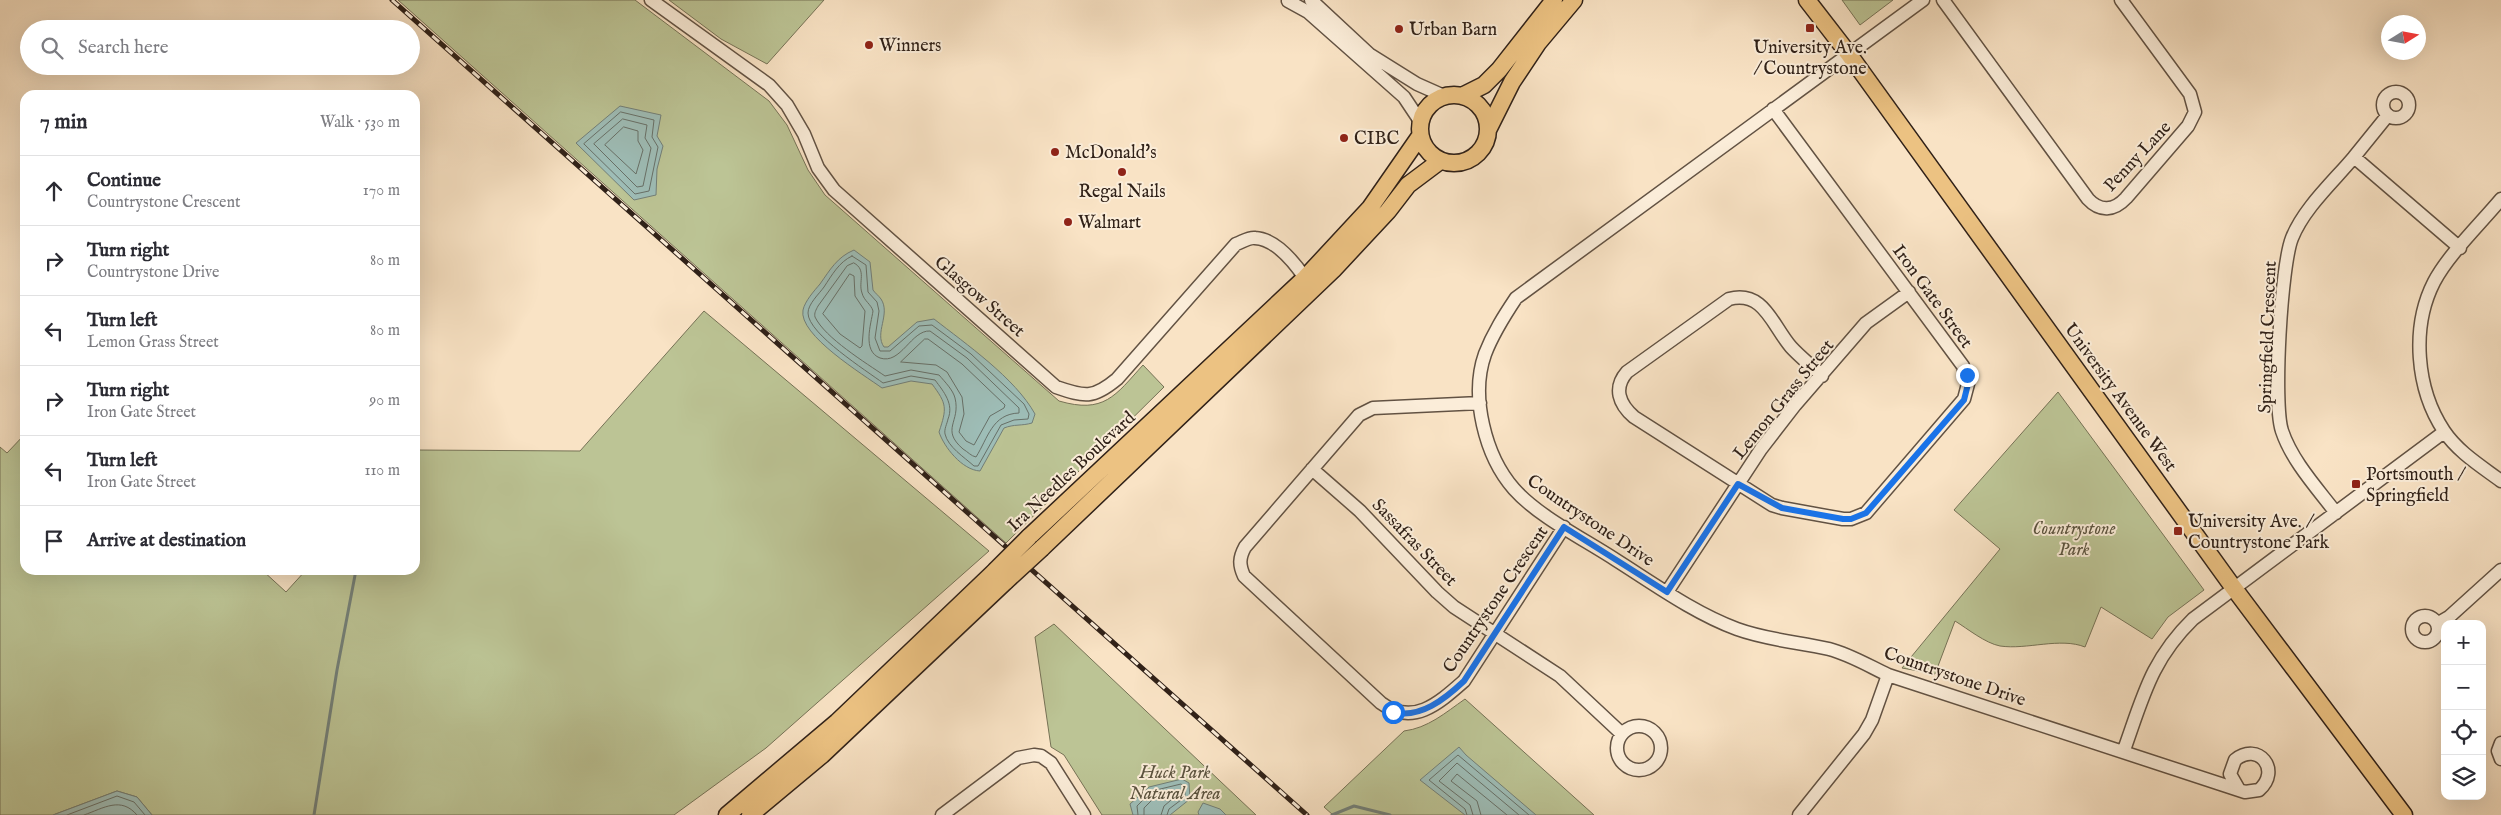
<!DOCTYPE html>
<meta charset="utf-8">
<style>
body{margin:0;font-family:"IM FELL English",serif;background:#f7f7f7;color:#2b2b33}
.controls{position:absolute;right:15px;bottom:15px;display:grid;overflow:hidden;border-radius:10px;box-shadow:0 5px 20px #0002}
.controls button{width:45px;height:45px;display:grid;place-items:center;padding:0;border:0;border-bottom:1px solid #e1e1e2;background:#fff;color:#2b2b33;font:25px sans-serif}
.compass{position:absolute;left:2381px;top:15px;width:45px;height:45px;border-radius:50%;background:#fff;box-shadow:0 5px 20px #0002;rotate:79deg}
.stop{position:absolute;width:15px;height:15px;margin:-11px;border:4px solid #1a73e8;border-radius:50%;background:#fff}
.stop.end{background:#1a73e8;border-color:#fff;box-shadow:0 1px 5px #0008}
.list{margin:0;padding:0;list-style:none}
h2{display:flex;justify-content:space-between;align-items:center;height:65px;margin:0;padding:0 20px;font-size:21px}
h2 small{font-size:16px;font-weight:400;color:#7c7c81}
.list li{display:grid;grid-template-columns:32px 1fr auto;gap:15px;align-items:center;box-sizing:border-box;height:70px;padding:0 20px;border-top:1px solid #e1e1e2}
.list b{display:block;font-size:19px;white-space:nowrap}
.list p{margin:0;font-size:16px;white-space:nowrap;color:#7c7c81}
.list em{font-size:16px;font-style:normal;color:#7c7c81}
.icon{flex:none;width:28px;height:28px;fill:none;stroke:currentColor;stroke-width:2;stroke-linecap:round;stroke-linejoin:round}
.map{position:relative;flex:none;width:2501px;height:815px;overflow:hidden}
.search{position:absolute;background:#fff;box-shadow:0 5px 20px #0002;left:20px;top:20px;width:400px;height:55px;display:flex;align-items:center;gap:12px;box-sizing:border-box;padding:0 18px;border-radius:28px;color:#7c7c81;font-size:19px}
.panel{position:absolute;background:#fff;box-shadow:0 5px 20px #0002;left:20px;top:90px;width:400px;height:485px;border-radius:15px}
.map>svg:first-child{display:block}
</style>
<div class="map">
<svg width="2501" height="815" viewBox="0 0 2501 815">
<rect width="100%" height="100%" fill="#f9e3c5"/>
<filter id="stains"><feTurbulence type="fractalNoise" baseFrequency=".004" numOctaves="4"/><feColorMatrix values="0 0 0 0 .2 0 0 0 0 .09 0 0 0 0 .02 0 0 0 .5 -.17"/></filter>
<radialGradient id="worn" r=".72"><stop offset=".6" stop-color="#630" stop-opacity="0"/><stop offset="1" stop-color="#630" stop-opacity=".3"/></radialGradient>
<path fill="#bcc495" stroke="#767256" d="M 398,0 L 635,0 L 769,101 L 787,125 L 808,170 L 825,195 L 1059,401 C 1104,414 1115,396 1143,365 L 1164,387 L 1006,543 Z
M 669,0 L 824,0 L 767,64 L 721,39 Z
M 1842,0 L 1893,0 L 1860,25 Z
M 704,311 L 989,551 L 766,748 L 674,815 L 152,815 L 137,797 L 117,791 L 53,815 L 0,815 L 0,447 L 7,453 L 25,434 L 25,570 L 262,570 L 286,592 L 306,570 L 415,570 L 416,450 L 580,451 Z
M 2058,392 L 2204,590 L 2168,617 L 2152,639 L 2101,607 L 2085,647 C 2060,637 2027,650 2000,646 C 1985,643 1968,629 1955,621 L 1935,674 L 1902,668 L 2000,549 L 1954,510 Z
M 1054,624 L 1256,815 L 1102,815 L 1064,755 L 1051,747 L 1035,637 Z
M 1465,699 L 1594,815 L 1333,815 L 1324,807 L 1404,731 C 1428,728 1445,713 1465,699 Z"/>
<path fill="#9ebeb8" stroke="#727f78" d="M 620,106 L 661,115 L 657,136 L 663,146 L 657,169 L 656,195 L 634,200 L 576,143 Z
M 854,250 L 870,262 L 873,290 C 875,293 879,296 881,299 C 891,314 874,333 884,347 L 888,347 L 917,322 L 934,319 C 966,344 1015,378 1035,414 L 1032,423 C 1022,426 1014,424 1004,428 L 980,471 C 962,470 944,447 939,432 C 947,408 947,404 932,384 L 911,381 L 882,388 C 864,375 798,335 803,310 C 805,301 814,291 820,284 C 830,270 837,257 854,250 Z
M 1459,747 L 1466,755 L 1536,815 L 1465,815 L 1420,780 Z
M 1182,779 L 1189,783 L 1190,799 L 1170,815 L 1133,815 L 1130,804 L 1149,787 Z
M 117,791 L 137,797 L 152,815 L 53,815 Z
M 1203,803 L 1220,809 L 1226,815 L 1199,815 L 1198,812 Z"/>
<g fill="none" stroke-linecap="round" stroke-linejoin="round">
<path stroke="#677068" stroke-width="1" d="M 621,112 L 654,120 L 652,137 L 658,147 L 649,191 L 635,194 L 584,144 Z
M 623,119 L 647,125 L 645,138 L 651,148 L 643,186 L 637,187 L 594,144 Z
M 624,127 L 638,131 L 638,141 L 643,150 L 636,174 L 605,145 Z
M 852,256 L 866,265 L 868,292 L 877,302 L 879,311 L 875,338 L 880,351 L 890,351 L 919,326 L 932,325 L 971,354 L 1024,404 L 1029,414 L 1028,419 L 1014,420 L 1001,425 L 978,466 L 974,466 C 964,457 948,447 945,434 C 944,429 947,424 948,419 C 954,404 944,392 935,380 L 911,376 L 883,383 C 867,371 808,334 808,313 C 808,304 819,294 824,287 C 832,275 839,262 852,256 Z
M 854,263 C 867,270 858,282 862,293 C 864,301 871,304 873,311 C 871,324 862,351 880,358 C 901,365 911,330 930,331 L 967,358 L 1019,408 L 1019,413 C 992,414 988,438 976,457 C 971,456 968,452 963,449 C 940,429 961,422 955,398 C 953,390 945,382 939,375 L 911,370 L 885,376 C 866,363 825,338 815,317 C 814,313 816,310 818,306 L 847,266 Z
M 850,274 L 854,276 L 855,296 L 865,311 L 862,346 L 860,348 L 840,334 L 823,314 Z
M 925,339 L 928,339 L 962,364 L 1005,405 L 1004,408 L 990,416 L 974,445 L 966,441 L 959,432 L 964,414 L 962,397 L 947,372 L 936,365 L 901,362 Z
M 67,815 L 117,796 L 134,802 L 145,815
M 84,815 C 104,808 121,796 137,815
M 1138,815 L 1137,806 L 1152,791 L 1181,784 L 1185,787 L 1185,797 L 1169,809 L 1167,815
M 1144,815 L 1144,808 L 1155,797 L 1177,791 L 1177,795 L 1164,806 L 1161,815
M 1467,815 L 1465,809 L 1429,780 L 1458,755 L 1529,815
M 1473,815 L 1470,805 L 1439,781 L 1457,763 L 1519,815
M 1481,815 L 1477,801 L 1451,781 L 1457,774 L 1507,815"/>
<path stroke="#727f78" stroke-width="3" d="M 314,815 L 337,670 L 356,570
M 1332,815 L 1354,806 L 1390,815"/>
<g stroke="#625243" stroke-width="15">
<path id="minor" d="M 651,0 L 769,85 L 787,105 L 804,134 L 818,168 L 834,190 L 1056,387 C 1085,397 1093,399 1117,379 L 1236,244 C 1242,242 1249,237 1255,238 C 1276,239 1294,262 1305,278
M 1311,0 L 1369,54 L 1417,84 L 1444,96
M 1923,0 L 1516,298 C 1504,316 1493,333 1485,354 C 1470,396 1485,456 1514,489 C 1539,517 1584,539 1616,560 C 1654,584 1694,613 1737,629 C 1767,640 1798,642 1829,649 C 1849,654 1869,666 1888,675 L 2245,792 L 2259,790 C 2282,770 2258,741 2235,760 L 2230,774 L 2238,788
M 1943,0 L 2088,199 C 2100,212 2114,211 2126,198 L 2188,126 L 2195,112 L 2190,94 L 2121,0
M 1288,1 L 1308,12 L 1404,97 L 1420,121
M2383 105a13 13 0 1 1 26 0a13 13 0 1 1-26 0Z
M 1773,109 L 1963,366 L 1968,384 L 1964,399 L 1866,513 L 1851,519 L 1843,519 L 1782,508 L 1772,505 L 1634,417 C 1619,404 1613,388 1627,372 L 1729,299 C 1764,290 1772,325 1791,347 C 1800,357 1812,366 1822,376
M 2354,157 L 2388,115
M 2501,199 C 2481,223 2448,255 2434,282 C 2411,327 2416,389 2444,431 C 2458,452 2481,466 2501,481
M 1480,403 L 1373,408 L 1359,415 L 1245,547 C 1239,558 1239,565 1244,576 L 1381,703 C 1413,727 1439,703 1464,681 L 1564,527
M 1312,469 L 1360,511 L 1437,592 L 1454,607 L 1560,676 L 1622,734
M 2336,513 C 2317,488 2292,461 2282,431 C 2273,404 2281,265 2292,238 C 2304,208 2333,182 2354,157 L 2460,248
M 1667,592 L 1761,449 L 1795,405 L 1866,323 L 1909,292
M2412 629a13 13 0 1 1 26 0a13 13 0 1 1-26 0Z
M 2437,624 L 2449,617 L 2501,570
M1617 748a22 22 0 1 1 44 0a22 22 0 1 1-44 0Z
M 2501,743 L 2498,751 L 2501,759
M 2124,750 C 2143,697 2151,660 2193,619 L 2444,432
M 942,815 L 1018,758 L 1034,755 L 1041,756 L 1051,763 L 1084,815
M 1799,815 L 1864,734 L 1872,720 L 1888,675"/>
</g>
<g stroke="#302118" stroke-width="19">
<path id="major" d="M 1807,0 L 1848,53 L 2233,587 L 2404,815
M1420 129a34 34 0 1 1 68 0a34 34 0 1 1-68 0Z
M 1462,96 L 1484,85 L 1499,70 L 1554,0
M 1488,130 L 1512,82 L 1538,43 L 1574,0
M 1029,537 L 1305,278 L 1370,208 L 1420,136
M 1042,548 L 1333,270 L 1388,211 L 1408,185 L 1440,161
M 727,815 L 837,722 L 995,571
M 750,815 L 822,755 L 1006,581"/>
</g>
<use href="#minor" stroke="#fbedd9" stroke-width="12"/>
<use href="#major" stroke="#ecc282" stroke-width="16"/>
<g stroke="#302118" stroke-width="5">
<path id="rail" d="M 392,0 L 1307,815"/>
</g>
<use href="#rail" stroke="#fbedd9" stroke-width="3" stroke-dasharray="9" stroke-linecap="butt"/>
<g stroke="#302118" stroke-width="19" stroke-linecap="butt">
<path id="major-bridge" d="M 995,571 L 1029,537
M 1006,581 L 1042,548"/>
</g>
<use href="#major-bridge" stroke="#ecc282" stroke-width="16"/>
</g>
<g fill="none" stroke-linecap="round" stroke-linejoin="round">
<path stroke="#1a73e8" stroke-width="6" d="M 1393,712 C 1420,719 1445,699 1464,681 L 1564,527 L 1667,592 L 1738,484 L 1782,508 L 1843,519 L 1851,519 L 1866,513 L 1964,400 L 1968,384 L 1967,375"/>
</g>
<g fill="#8f2418" stroke="#fbedd9" stroke-width="2">
<rect x="1805" y="23" width="10" height="10" rx="2.5"/>
<circle cx="1399" cy="29" r="5"/>
<circle cx="869" cy="45" r="5"/>
<circle cx="1344" cy="138" r="5"/>
<circle cx="1055" cy="152" r="5"/>
<circle cx="1122" cy="172" r="5"/>
<circle cx="1068" cy="222" r="5"/>
<rect x="2351" y="479" width="10" height="10" rx="2.5"/>
<rect x="2173" y="526" width="10" height="10" rx="2.5"/>
</g>
<g text-anchor="middle" stroke-width="4" stroke-linejoin="round" paint-order="stroke">
<g font-size="18" fill="#302118" stroke="#fbedd9" text-anchor="start">
<text x="1409" y="35">Urban Barn</text>
<text x="879" y="51">Winners</text>
<text x="1810" y="53" text-anchor="middle">University Ave.<tspan x="1810" dy="21">/ Countrystone</tspan></text>
<text x="1354" y="144">CIBC</text>
<text x="1065" y="158">McDonald's</text>
<text x="1122" y="197" text-anchor="middle">Regal Nails</text>
<text x="1078" y="228">Walmart</text>
<text x="2366" y="480">Portsmouth /<tspan x="2366" dy="21">Springfield</tspan></text>
<text x="2188" y="527">University Ave. /<tspan x="2188" dy="21">Countrystone Park</tspan></text>
</g>
<g font-size="18" fill="#302118" stroke="#fbedd9">
<text transform="translate(2137 156) rotate(-47)" y="6">Penny Lane</text>
<text transform="translate(980 296) rotate(41)" y="6">Glasgow Street</text>
<text transform="translate(1933 296) rotate(54)" y="6">Iron Gate Street</text>
<text transform="translate(2267 337) rotate(-88)" y="6">Springfield Crescent</text>
<text transform="translate(2121 397) rotate(54)" y="6">University Avenue West</text>
<text transform="translate(1783 399) rotate(-51)" y="6">Lemon Grass Street</text>
<text transform="translate(1071 471) rotate(-43)" y="6">Ira Needles Boulevard</text>
<text transform="translate(1591 520) rotate(34)" y="6">Countrystone Drive</text>
<text transform="translate(1415 542) rotate(46)" y="6">Sassafras Street</text>
<text transform="translate(1495 599) rotate(-56)" y="6">Countrystone Crescent</text>
<text transform="translate(1955 676) rotate(19)" y="6">Countrystone Drive</text>
</g>
<g font-size="18" font-style="italic" fill="#5a523e" stroke="#fbedd9">
<text x="2074" y="534">Countrystone<tspan x="2074" dy="21">Park</tspan></text>
<text x="1175" y="778">Huck Park<tspan x="1175" dy="21">Natural Area</tspan></text>
</g>
</g>
<rect width="100%" height="100%" filter="url(#stains)"/>
<rect width="100%" height="100%" fill="url(#worn)"/>
</svg>
<div class="controls">
<button>+</button>
<button>−</button>
<button><svg class="icon" aria-label="locate" viewBox="0 0 24 24"><circle cx="12" cy="12" r="6"/><path d="M12 2v4M12 18v4M2 12h4M18 12h4"/></svg></button>
<button><svg class="icon" aria-label="layers" viewBox="0 0 24 24"><path d="M12 4l9 5-9 5-9-5zM3 14l9 5 9-5"/></svg></button>
</div>
<svg class="compass" viewBox="-18 -18 36 36"><path d="M0-13l5 13h-10z" fill="#e53935"/><path d="M0 13l5-13h-10z" fill="#7c7c81"/></svg>
<div class="stop" style="left:1393px;top:712px"></div>
<div class="stop end" style="left:1967px;top:375px"></div>
<div class="search"><svg class="icon" aria-label="search" viewBox="0 0 24 24"><circle cx="10" cy="10" r="6"/><path d="M15 15l6 6"/></svg>Search here</div>
<section class="panel">
<h2>7 min<small>Walk · 530 m</small></h2>
<ul class="list">
<li><svg class="icon" aria-label="ahead" viewBox="0 0 24 24"><path d="M12 20V5M6 11l6-6 6 6"/></svg><div><b>Continue</b><p>Countrystone Crescent</p></div><em>170 m</em></li>
<li><svg class="icon" aria-label="right" viewBox="0 0 24 24"><path d="M7 20v-9h11M14 6l5 5-5 5"/></svg><div><b>Turn right</b><p>Countrystone Drive</p></div><em>80 m</em></li>
<li><svg class="icon" aria-label="left" viewBox="0 0 24 24"><path d="M17 20v-9H6M10 6l-5 5 5 5"/></svg><div><b>Turn left</b><p>Lemon Grass Street</p></div><em>80 m</em></li>
<li><svg class="icon" aria-label="right" viewBox="0 0 24 24"><path d="M7 20v-9h11M14 6l5 5-5 5"/></svg><div><b>Turn right</b><p>Iron Gate Street</p></div><em>90 m</em></li>
<li><svg class="icon" aria-label="left" viewBox="0 0 24 24"><path d="M17 20v-9H6M10 6l-5 5 5 5"/></svg><div><b>Turn left</b><p>Iron Gate Street</p></div><em>110 m</em></li>
<li><svg class="icon" aria-label="arrive" viewBox="0 0 24 24"><path d="M6 21V4h12l-3 4 3 4H6"/></svg><div><b>Arrive at destination</b></div></li>
</ul>
</section>
</div>
